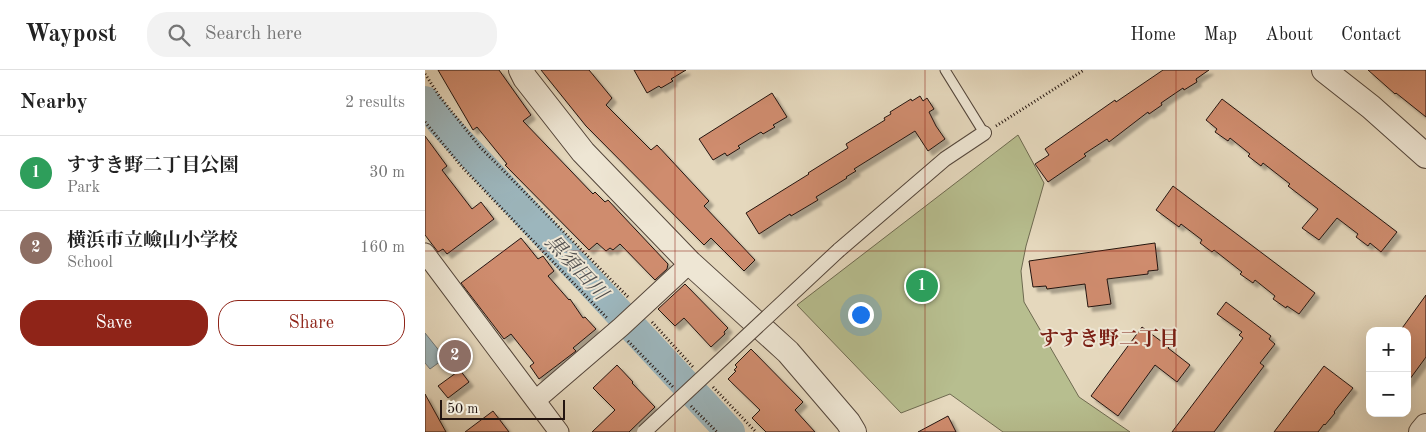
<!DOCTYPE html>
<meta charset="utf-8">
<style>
body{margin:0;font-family:"Old Standard TT","Noto Serif JP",serif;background:#f2f2f2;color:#222}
.controls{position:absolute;right:15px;bottom:15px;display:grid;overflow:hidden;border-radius:10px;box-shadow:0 5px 20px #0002}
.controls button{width:45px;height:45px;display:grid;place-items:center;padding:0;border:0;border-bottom:1px solid #e0e0e0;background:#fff;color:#222;font:25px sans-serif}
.scale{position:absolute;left:15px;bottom:12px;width:125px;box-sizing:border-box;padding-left:5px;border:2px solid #241510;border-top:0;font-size:14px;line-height:18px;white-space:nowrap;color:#241510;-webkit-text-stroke:4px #eee6d4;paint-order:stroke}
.you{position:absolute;left:435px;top:244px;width:18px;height:18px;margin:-12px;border:4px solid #fff;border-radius:50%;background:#1a73e8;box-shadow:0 0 0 8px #1a73e833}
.badge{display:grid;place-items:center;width:32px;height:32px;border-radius:50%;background:#8f2418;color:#fff;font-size:16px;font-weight:700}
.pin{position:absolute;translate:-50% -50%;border:2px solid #fff;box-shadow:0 1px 5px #0006}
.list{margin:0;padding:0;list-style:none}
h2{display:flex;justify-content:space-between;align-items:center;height:65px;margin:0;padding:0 20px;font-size:21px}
h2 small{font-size:16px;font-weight:400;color:#767676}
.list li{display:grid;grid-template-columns:32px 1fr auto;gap:15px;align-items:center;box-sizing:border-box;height:75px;padding:0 20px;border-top:1px solid #e0e0e0}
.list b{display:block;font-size:19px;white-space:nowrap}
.list p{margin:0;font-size:16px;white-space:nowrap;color:#767676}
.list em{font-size:16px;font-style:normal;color:#767676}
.actions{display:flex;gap:10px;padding:15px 20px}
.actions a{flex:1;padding:11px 0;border:1px solid #8f2418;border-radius:20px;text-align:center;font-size:18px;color:#8f2418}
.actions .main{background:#8f2418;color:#fff}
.icon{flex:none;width:28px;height:28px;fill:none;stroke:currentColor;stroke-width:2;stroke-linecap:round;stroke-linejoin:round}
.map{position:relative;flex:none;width:1001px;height:362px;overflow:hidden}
header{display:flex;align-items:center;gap:30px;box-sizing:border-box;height:70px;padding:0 25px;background:#fff;border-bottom:1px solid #e0e0e0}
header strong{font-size:24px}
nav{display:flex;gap:28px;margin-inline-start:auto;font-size:18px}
.search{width:350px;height:45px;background:#f2f2f2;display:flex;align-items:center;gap:12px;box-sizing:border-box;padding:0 18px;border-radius:20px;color:#767676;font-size:19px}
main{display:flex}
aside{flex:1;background:#fff}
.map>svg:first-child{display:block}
</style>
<header>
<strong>Waypost</strong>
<div class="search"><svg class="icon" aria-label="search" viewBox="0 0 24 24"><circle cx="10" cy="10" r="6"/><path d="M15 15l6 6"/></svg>Search here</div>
<nav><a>Home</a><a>Map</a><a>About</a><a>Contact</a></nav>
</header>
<main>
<aside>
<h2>Nearby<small>2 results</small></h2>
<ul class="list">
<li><span class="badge" style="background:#2e9e5b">1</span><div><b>すすき野二丁目公園</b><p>Park</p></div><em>30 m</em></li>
<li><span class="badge" style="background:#8d6e63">2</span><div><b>横浜市立嶮山小学校</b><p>School</p></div><em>160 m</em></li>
</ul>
<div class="actions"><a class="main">Save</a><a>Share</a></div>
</aside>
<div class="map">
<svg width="1001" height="362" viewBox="0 0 1001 362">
<defs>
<filter id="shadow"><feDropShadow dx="4.5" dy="4.5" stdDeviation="1" flood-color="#0004"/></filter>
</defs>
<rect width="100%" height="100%" fill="#e5d8bd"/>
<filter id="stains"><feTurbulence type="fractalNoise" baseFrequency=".004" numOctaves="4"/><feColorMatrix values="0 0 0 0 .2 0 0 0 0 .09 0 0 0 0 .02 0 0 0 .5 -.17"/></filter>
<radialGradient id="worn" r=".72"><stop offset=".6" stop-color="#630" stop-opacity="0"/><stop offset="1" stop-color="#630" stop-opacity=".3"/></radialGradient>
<path fill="#b7be8f" stroke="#6e6a50" d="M 593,65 L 619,113 L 601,176 L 596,201 L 599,232 L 654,327 L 705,362 L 578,362 L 525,324 L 476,343 L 372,235 Z"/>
<path fill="#9cb6bd" stroke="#6c7678" d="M 0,263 L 20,288 L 5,299 L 0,293 Z"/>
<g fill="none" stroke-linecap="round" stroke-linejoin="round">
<path stroke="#9cb6bd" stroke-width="30" d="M 0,31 L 16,52 L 305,362"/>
</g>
<path fill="#cf8c6e" stroke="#241510" filter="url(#shadow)" d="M 13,0 L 74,0 L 106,45 L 98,51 L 168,124 L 170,122 L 180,132 L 183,130 L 196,144 L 243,194 L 242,199 L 230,210 L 195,174 L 188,180 L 185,178 L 181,181 L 172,173 L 164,180 L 80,95 L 82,94 L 52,57 L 48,60 Z
M 116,0 L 164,0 L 187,28 L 181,35 L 226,80 L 232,75 L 284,131 L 279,136 L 330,190 L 319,201 L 286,168 L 279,175 L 161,56 Z
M 209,0 L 261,0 L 246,9 L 248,11 L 236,18 L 234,16 L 222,23 Z
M 738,0 L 784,0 L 771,9 L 772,12 L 759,20 L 758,18 L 736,33 L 737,35 L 724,44 L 723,42 L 684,72 L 682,69 L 659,84 L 661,86 L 623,112 L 610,94 L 624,85 L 620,79 L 690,30 L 691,32 Z
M 943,0 L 1001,0 L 1001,47 L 971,23 L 970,24 Z
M 347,23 L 362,47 L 348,55 L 350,57 L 338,64 L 336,62 L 313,76 L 315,78 L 302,86 L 300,83 L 288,90 L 274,69 Z
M 495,26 L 498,31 L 502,28 L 509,39 L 504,42 L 511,56 L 520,69 L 503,81 L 490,61 L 429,99 L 431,101 L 421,107 L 422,108 L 391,127 L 393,130 L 366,146 L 365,144 L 334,164 L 321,143 L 384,104 L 383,103 L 423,78 L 421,74 L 460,50 L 459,48 L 466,44 L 465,42 L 486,29 L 487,31 Z
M 797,29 L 972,162 L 956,182 L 945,173 L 943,176 L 931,167 L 933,164 L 912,148 L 894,170 L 877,158 L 893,139 L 863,116 L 865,114 L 838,93 L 836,96 L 823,86 L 825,84 L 805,68 L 803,71 L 790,62 L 792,59 L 781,50 Z
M 0,66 L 22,96 L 17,100 L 47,139 L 56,132 L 69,149 L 22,184 L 18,179 L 13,182 L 0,165 Z
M 748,116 L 890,223 L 874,244 L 862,236 L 861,238 L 848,229 L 850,226 L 830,210 L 828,213 L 815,204 L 817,202 L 789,180 L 787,182 L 775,173 L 777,170 L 756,154 L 754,157 L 731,140 Z
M 96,168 L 113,189 L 118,186 L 129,201 L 123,206 L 144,230 L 145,229 L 158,248 L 160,247 L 171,259 L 148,278 L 151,281 L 114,309 L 105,296 L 109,293 L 86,264 L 79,269 L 36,213 Z
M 730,173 L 733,200 L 723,201 L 723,204 L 682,209 L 686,234 L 663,237 L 660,214 L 622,219 L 621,216 L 608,217 L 604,191 Z
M 260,214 L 303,258 L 299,262 L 300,264 L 286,277 L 259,248 L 250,256 L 233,239 Z
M 1001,225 L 1001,287 L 982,313 L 982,261 L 975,261 Z
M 801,232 L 846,266 L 844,269 L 850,274 L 835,293 L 839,296 L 789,362 L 747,362 L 818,268 L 814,265 L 817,262 L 792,244 Z
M 717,257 L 744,277 L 743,278 L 765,295 L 752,312 L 730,295 L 693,346 L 666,326 Z
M 326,279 L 378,332 L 370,340 L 390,362 L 341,362 L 327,348 L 335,340 L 303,309 L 311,301 L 309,300 L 312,297 L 310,295 Z
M 192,295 L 208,312 L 207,313 L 230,337 L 204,362 L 167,362 L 190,340 L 168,318 Z
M 899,296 L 928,318 L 909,342 L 910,343 L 900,355 L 899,354 L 893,362 L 849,362 Z
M 35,300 L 44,312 L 23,328 L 13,316 Z
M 0,324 L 21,362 L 0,362 Z
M 68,341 L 84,362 L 40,362 Z
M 523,346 L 531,362 L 493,362 Z"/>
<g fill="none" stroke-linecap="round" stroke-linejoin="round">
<g stroke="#54463b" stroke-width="11">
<path id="service" d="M 520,0 L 559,63"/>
</g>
<g stroke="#54463b" stroke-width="16">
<path id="pedestrian" d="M 414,180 L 520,89 L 559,63"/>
</g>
<g stroke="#54463b" stroke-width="21">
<path id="minor" d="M 0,183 L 134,362
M 111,330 L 196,257 L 265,193"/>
</g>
<g stroke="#54463b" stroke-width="26">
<path id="tertiary" d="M 96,0 L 100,8 L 158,82 L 265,193 L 363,282 L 423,352 L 429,362
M 899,0 L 946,37 L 1001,86
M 996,362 L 1001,356"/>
</g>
<path stroke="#241510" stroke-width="3" stroke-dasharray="1 2.5" stroke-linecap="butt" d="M 0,4 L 15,27 L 55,77 L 203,227
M 0,52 L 37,97 L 182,248
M 571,56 L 659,0
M 227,252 L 268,297
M 203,271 L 248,317
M 288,317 L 331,362
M 266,336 L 292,362"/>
<use href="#service" stroke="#eee6d4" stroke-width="9"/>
<use href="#pedestrian" stroke="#eee6d4" stroke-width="14"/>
<use href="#minor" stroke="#eee6d4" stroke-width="19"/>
<use href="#tertiary" stroke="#eee6d4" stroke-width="24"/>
<g stroke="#54463b" stroke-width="16" stroke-linecap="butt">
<path id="pedestrian-bridge" d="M 219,362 L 414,180"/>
</g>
<use href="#pedestrian-bridge" stroke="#eee6d4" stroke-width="14"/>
</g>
<path fill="none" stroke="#8f2418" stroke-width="1" stroke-opacity="0.55" d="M 250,0 L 250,362M 500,0 L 500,362M 751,0 L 751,362M 0,181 L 1001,181"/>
<g text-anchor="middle" stroke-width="4" stroke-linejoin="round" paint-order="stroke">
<g font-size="20" font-style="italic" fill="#4e4d4d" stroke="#eee6d4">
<text transform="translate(152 197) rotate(47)" y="7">黒須田川</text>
</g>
<g font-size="20" font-weight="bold" fill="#7a1f14" stroke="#eee6d4">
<text x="684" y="275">すすき野二丁目</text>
</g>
</g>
<rect width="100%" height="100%" filter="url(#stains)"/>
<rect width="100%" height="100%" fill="url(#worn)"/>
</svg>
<div class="controls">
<button>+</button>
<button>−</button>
</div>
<div class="scale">50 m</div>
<div class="you"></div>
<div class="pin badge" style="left:497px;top:216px;background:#2e9e5b">1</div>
<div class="pin badge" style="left:30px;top:286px;background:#8d6e63">2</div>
</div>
</main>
